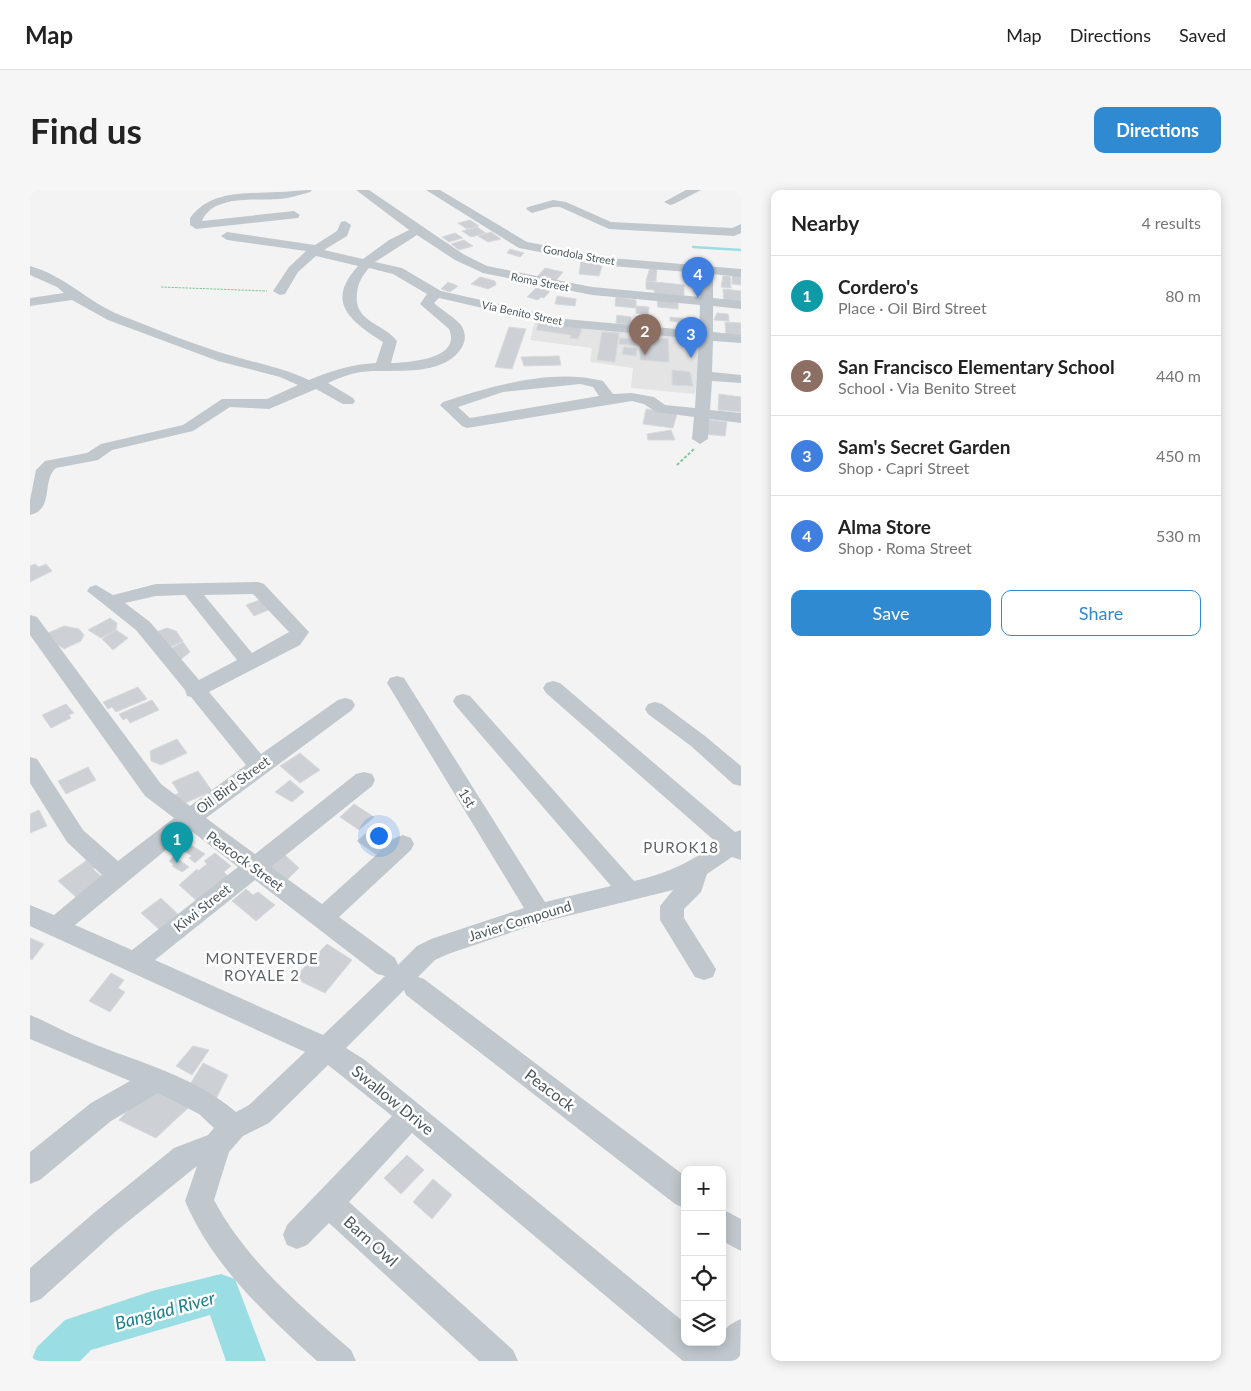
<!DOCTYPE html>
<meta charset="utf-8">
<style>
body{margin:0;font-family:Lato,sans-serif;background:#f6f6f6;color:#222}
.controls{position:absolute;right:15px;bottom:15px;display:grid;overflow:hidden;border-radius:10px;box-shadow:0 2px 12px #0003}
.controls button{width:45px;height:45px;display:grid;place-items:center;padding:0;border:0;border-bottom:1px solid #e0e0e0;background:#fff;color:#222;font:25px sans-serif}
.you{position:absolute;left:348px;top:645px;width:18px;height:18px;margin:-12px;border:4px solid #fff;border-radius:50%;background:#1a73e8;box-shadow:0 0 0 8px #1a73e833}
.badge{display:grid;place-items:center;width:32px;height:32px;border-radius:50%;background:#308ad1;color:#fff;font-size:16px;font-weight:700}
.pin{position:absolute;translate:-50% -41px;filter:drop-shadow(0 1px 2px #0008)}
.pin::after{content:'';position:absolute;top:26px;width:18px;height:15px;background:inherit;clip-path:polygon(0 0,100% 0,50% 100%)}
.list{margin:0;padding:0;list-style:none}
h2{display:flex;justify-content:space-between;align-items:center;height:65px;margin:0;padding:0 20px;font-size:21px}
h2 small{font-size:16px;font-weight:400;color:#767676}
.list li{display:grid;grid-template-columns:32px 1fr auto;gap:15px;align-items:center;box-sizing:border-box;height:80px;padding:0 20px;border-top:1px solid #e0e0e0}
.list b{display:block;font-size:19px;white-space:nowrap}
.list p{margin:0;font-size:16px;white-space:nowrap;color:#767676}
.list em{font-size:16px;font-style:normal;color:#767676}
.actions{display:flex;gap:10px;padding:15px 20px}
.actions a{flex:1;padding:11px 0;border:1px solid #308ad1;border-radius:10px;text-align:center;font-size:18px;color:#308ad1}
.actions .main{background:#308ad1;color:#fff}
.icon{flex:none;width:28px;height:28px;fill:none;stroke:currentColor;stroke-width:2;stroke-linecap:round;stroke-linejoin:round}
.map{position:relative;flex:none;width:711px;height:1171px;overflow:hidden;border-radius:10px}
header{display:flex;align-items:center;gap:30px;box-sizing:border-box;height:70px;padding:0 25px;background:#fff;border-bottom:1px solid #e0e0e0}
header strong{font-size:24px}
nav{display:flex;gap:28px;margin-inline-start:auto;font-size:18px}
.intro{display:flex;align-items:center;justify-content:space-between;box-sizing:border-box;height:120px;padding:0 30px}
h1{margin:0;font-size:35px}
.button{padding:12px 22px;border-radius:10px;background:#308ad1;color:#fff;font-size:18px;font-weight:700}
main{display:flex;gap:30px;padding:0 30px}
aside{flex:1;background:#fff;border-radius:10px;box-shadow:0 2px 12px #0003}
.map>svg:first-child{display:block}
</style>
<header>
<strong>Map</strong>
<nav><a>Map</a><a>Directions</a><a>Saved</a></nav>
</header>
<div class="intro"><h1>Find us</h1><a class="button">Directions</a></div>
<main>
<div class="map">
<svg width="711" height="1171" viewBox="0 0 711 1171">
<rect width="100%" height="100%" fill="#f4f3f3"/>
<path fill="#e5e4e4" d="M 505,131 L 671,148 L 665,204 L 601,198 L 603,178 L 560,172 L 562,158 L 500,150 Z"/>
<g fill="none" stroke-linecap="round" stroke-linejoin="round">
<path stroke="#9adde3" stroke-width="2.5" d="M 663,57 L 711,60"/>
<path fill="#9adde3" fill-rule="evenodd" d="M 191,1084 L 205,1089 L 236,1171 L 196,1171 L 180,1125 L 61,1160 L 50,1171 L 1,1171 L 7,1157 L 35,1130 L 122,1101 Z"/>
</g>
<path fill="#cdd0d4" stroke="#d7dadd" d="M 440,30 L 449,36 L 437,39 L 428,33 Z
M 447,37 L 456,43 L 441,47 L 432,41 Z
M 461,42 L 471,49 L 458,52 L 448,46 Z
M 425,43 L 433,48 L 419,52 L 412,47 Z
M 434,50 L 443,56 L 429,60 L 421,54 Z
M 480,59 L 494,63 L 490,67 L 477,63 Z
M 551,71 L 573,73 L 569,86 L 549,84 Z
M 620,77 L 627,78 L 626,91 L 616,91 Z
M 515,78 L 533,82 L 524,93 L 507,87 Z
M 702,85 L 711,86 L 711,95 L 702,94 Z
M 693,86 L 700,86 L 701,98 L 691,97 Z
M 450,87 L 465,91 L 466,95 L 458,99 L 441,94 Z
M 616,91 L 654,95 L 654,106 L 625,104 L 624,100 L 616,99 Z
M 418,92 L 428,96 L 420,102 L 411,99 Z
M 506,98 L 520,101 L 514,108 L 511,107 L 508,110 L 497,107 Z
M 693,99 L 711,101 L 711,113 L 694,112 Z
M 527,106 L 546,109 L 545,116 L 525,114 Z
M 586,107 L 606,110 L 606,118 L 585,116 Z
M 627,110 L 648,112 L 648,119 L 628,117 Z
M 606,116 L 619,117 L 618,124 L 606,123 Z
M 687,123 L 698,124 L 699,131 L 684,130 Z
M 587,125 L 601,127 L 600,135 L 586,133 Z
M 608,127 L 619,129 L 617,138 L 606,136 Z
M 640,127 L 660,129 L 658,138 L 647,137 L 648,132 L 640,131 Z
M 695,132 L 711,133 L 711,147 L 696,145 Z
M 509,133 L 552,138 L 548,149 L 540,148 L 541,145 L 506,140 Z
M 479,137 L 496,139 L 482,179 L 465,177 Z
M 572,142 L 589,143 L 585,172 L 567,170 Z
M 610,147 L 638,149 L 639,172 L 610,170 Z
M 590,148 L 608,150 L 608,156 L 589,154 Z
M 594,157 L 607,158 L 606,166 L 592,164 Z
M 529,166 L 531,175 L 494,176 L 491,167 Z
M 642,180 L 660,182 L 663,196 L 642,195 Z
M 689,204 L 711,207 L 711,222 L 688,220 Z
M 616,219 L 647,224 L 643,238 L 613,234 Z
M 674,229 L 697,232 L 695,246 L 673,244 Z
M 641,240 L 645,250 L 618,250 L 617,244 Z
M 5,374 L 9,377 L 16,374 L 22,381 L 0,392 L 0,376 Z
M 232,409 L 241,419 L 224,426 L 216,415 Z
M 80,428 L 87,433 L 86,440 L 71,448 L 58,440 Z
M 34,436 L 49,439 L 54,445 L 51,451 L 34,459 L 22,451 L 18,443 Z
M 137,438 L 146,441 L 153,451 L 140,457 L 126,442 Z
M 86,440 L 98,448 L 83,460 L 72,449 Z
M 153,452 L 160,462 L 150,470 L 141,458 Z
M 108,497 L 117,509 L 86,522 L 82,517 L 78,519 L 73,512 Z
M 122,510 L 129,520 L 100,533 L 97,528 L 93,530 L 89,524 Z
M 36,514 L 44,523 L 39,525 L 41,528 L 21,538 L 12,525 Z
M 147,549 L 157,563 L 131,575 L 121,571 L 120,561 Z
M 270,563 L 290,580 L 270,593 L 250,576 Z
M 58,577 L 66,590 L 36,604 L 28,591 Z
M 168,581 L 182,601 L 151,615 L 144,605 L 149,603 L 142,592 Z
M 260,590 L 274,602 L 262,612 L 245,602 Z
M 324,614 L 344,627 L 329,640 L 310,627 Z
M 9,620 L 17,636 L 0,643 L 0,624 Z
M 348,633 L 360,642 L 357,645 L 368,653 L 351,668 L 327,651 Z
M 161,655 L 175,664 L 165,673 L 159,668 L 162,666 L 154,661 Z
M 185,663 L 201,676 L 194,682 L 198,686 L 167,711 L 149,695 L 167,679 L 168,681 L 177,674 L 174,671 Z
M 255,665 L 269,678 L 257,690 L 236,678 Z
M 144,666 L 159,677 L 152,682 L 142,676 L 144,675 L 139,671 Z
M 57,670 L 66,677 L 63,679 L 72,687 L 46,707 L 28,691 Z
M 216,699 L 223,705 L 228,702 L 245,715 L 226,731 L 202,711 Z
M 131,708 L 151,727 L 132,742 L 111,723 Z
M 0,748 L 14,754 L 2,770 L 0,769 Z
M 297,754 L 322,770 L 295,803 L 264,788 Z
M 81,783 L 94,790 L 88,798 L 95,802 L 80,822 L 59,811 Z
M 163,856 L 179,860 L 162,885 L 146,876 Z
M 173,873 L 198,885 L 185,911 L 159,896 Z
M 123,893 L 158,918 L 126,948 L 89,930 Z
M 377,965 L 394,980 L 371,1004 L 354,988 Z
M 403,989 L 422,1005 L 402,1029 L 383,1012 Z"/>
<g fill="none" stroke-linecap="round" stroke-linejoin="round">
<path stroke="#83c69d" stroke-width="1" stroke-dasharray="2.5 1" stroke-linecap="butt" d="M 131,97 L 237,101"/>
<path stroke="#83c69d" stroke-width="2" stroke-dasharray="3 2" stroke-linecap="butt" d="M 647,275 L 664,259"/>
<path fill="#c0c8cd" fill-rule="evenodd" d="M 282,0 L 280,2 C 270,5 260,8 250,9 C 227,11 183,4 172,31 L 264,21 L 270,25 L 268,28 L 166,39 L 160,35 L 160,28 C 181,0 215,4 247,2 C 258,2 270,0 282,0 Z
M 326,0 L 339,0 L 433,64 L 457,76 L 562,97 L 670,107 L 671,83 L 581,76 L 489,58 L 396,0 L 410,0 L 497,52 L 581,68 L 711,79 L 711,87 L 683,84 L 683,108 L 711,111 L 711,119 L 683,116 L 683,142 L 711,145 L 711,153 L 683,151 L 682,182 L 711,185 L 711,193 L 682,191 L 680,220 L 711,223 L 711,233 L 679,229 L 678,249 L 670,254 L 662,249 L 664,227 L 626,222 L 614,214 L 602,211 L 437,238 L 432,236 L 413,218 L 410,215 L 413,212 C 462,196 522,178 573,191 L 583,204 L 602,203 L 624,207 L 635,215 L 665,218 L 669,149 L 535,137 L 409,108 L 404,113 C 412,120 424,127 431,135 C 436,143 436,150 432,157 C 413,189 361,178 331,182 C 319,184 308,188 298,193 L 323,208 L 325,211 L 323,214 L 313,214 L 286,199 L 239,219 L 200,217 L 163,241 L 82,260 L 68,270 L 26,278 C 11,291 25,319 0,325 L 0,310 L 6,280 L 15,271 L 57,263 L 71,254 L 153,235 L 192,209 L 237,209 L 268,195 L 250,187 L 188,171 L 78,130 L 42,110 L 0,116 L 0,108 L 34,103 L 27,97 L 0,85 L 0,76 C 34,85 58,112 90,125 C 126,139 162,154 199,165 C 226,173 253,178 279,190 C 300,181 323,174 346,173 L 353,152 C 322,132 294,113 328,76 L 286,66 L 268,82 L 255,104 L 250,105 L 243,101 L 259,77 L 276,61 L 197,50 L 191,46 L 197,42 L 285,55 L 307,41 L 311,32 L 315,31 L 321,35 L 317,46 L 294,60 L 333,69 L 359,50 L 379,40 ZM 387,45 L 425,70 L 453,83 L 562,105 L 670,115 L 669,141 L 535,129 L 411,101 L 372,78 L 345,72 ZM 339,78 L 363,84 L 397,104 L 390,114 L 419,139 C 432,169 380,172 361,173 L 367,151 C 353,133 323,132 327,103 C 328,93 332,86 339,78 ZM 550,194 L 563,197 L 569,206 L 440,228 L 428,217 L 473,202 Z
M 656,0 L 671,0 L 644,14 L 640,15 L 634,12 Z
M 523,10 L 536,12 L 581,32 L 702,38 L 711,34 L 711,43 L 704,46 L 579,39 L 530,17 L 523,17 L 502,23 L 496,19 L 498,17 Z
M 228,392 L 234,394 L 279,442 L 270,455 L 179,502 L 231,564 L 308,510 L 315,508 L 322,510 L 325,515 L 322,520 L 176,628 L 225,664 L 326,584 L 334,582 L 342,584 L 345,590 L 342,596 L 241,677 L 292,714 L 365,648 L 373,645 L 381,648 L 384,654 L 381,660 L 309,727 L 365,768 L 368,775 L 387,756 L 401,749 L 494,718 L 357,493 L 360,488 L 367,486 L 374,488 L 515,712 L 581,696 L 426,516 L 423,511 L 426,506 L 433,504 L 440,506 L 604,691 C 638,683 659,673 687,653 L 516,503 L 513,498 L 516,493 L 523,491 L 530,493 L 705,642 L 711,640 L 711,670 L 702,667 L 677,684 L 671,702 L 654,719 L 654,728 L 686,779 L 683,787 L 674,790 L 665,787 L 630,730 L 630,716 L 643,700 L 509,733 L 418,764 L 405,770 L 388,787 L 394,789 L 655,986 L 655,1018 L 645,1014 L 376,805 L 374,800 L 316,858 L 335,870 L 655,1133 L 655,1152 L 679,1152 L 683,1156 L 686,1152 L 692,1152 C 692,1139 699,1134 711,1129 L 710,1171 L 653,1171 L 382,943 L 319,1012 L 483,1160 L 488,1171 L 449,1171 L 299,1033 L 277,1055 L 267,1059 L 257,1055 L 253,1045 L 257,1035 L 362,926 L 298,875 L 239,933 L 213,946 L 199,962 L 184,1010 C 216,1070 270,1116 321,1160 L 326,1171 L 287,1171 C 236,1125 182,1075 155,1011 L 167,976 L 85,1042 L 11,1109 L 0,1113 L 0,1078 L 65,1022 L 144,958 L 178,945 L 184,938 L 169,924 L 128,903 L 81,931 L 10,990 L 0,994 L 0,962 L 61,913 L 100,891 L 0,849 L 0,825 C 15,831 31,840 45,846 C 98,870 159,882 206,922 L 219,915 L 275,862 L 0,736 L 0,715 L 24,725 L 72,685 L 37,652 L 0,593 L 0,567 L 7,569 L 53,640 L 88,671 L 144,628 L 115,606 L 0,445 L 0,425 L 7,427 L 131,594 L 160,616 L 216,575 L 161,507 L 157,506 L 155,500 L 106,440 L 57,401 L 60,397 L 66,395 L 83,405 L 126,394 ZM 223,404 L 259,442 L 222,463 L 174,405 ZM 155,405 L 207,470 L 169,490 L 120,432 L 95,413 L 126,406 ZM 160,640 L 208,677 L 102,760 L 45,735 ZM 225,690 L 347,784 L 355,786 L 293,845 L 125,770 Z
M 625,512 L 632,514 L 675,546 L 711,576 L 711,596 L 703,594 L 661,556 L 618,524 L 615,519 L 618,514 Z
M 692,1019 L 711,1029 L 711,1061 L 692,1051 Z"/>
</g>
<g text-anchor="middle" stroke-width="5" stroke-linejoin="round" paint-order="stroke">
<g font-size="11" fill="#4c585e" stroke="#fff">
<text transform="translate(549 65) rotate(10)" y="4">Gondola Street</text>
<text transform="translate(510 92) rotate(11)" y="4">Roma Street</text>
<text transform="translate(492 123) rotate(12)" y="4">Via Benito Street</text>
</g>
<g font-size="14" fill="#4c585e" stroke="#fff">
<text transform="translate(203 595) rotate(-36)" y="5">Oil Bird Street</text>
<text transform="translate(437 608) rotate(58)" y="5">1st</text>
<text transform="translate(215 671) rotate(36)" y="5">Peacock Street</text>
<text transform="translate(172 718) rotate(-38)" y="5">Kiwi Street</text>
<text transform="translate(490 731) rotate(-17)" y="5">Javier Compound</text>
</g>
<g font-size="15" letter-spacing="1" fill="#606467" stroke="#fff">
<text x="651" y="663">PUROK18</text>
<text x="232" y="774">MONTEVERDE<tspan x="232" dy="17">ROYALE 2</tspan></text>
</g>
<g font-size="16" fill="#4c585e" stroke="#fff">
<text transform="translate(520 900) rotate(37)" y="6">Peacock</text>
<text transform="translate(363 910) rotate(39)" y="6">Swallow Drive</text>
<text transform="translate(341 1051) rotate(42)" y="6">Barn Owl</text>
</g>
<g font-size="18" font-style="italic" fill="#1b808b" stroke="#fff">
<text transform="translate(135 1121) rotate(-15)" y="6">Bangiad River</text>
</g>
</g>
</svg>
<div class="controls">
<button>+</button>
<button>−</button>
<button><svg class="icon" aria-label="locate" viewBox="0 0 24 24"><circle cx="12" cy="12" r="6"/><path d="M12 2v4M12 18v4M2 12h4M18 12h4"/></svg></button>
<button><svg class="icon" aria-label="layers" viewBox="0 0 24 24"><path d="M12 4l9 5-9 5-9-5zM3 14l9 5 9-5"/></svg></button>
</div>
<div class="you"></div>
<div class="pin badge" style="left:147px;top:673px;background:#0f9aa8">1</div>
<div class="pin badge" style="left:615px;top:165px;background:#8d6e63">2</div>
<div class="pin badge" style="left:661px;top:168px;background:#3f7fe0">3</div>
<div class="pin badge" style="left:668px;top:108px;background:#3f7fe0">4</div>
</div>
<aside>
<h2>Nearby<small>4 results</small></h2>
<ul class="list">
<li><span class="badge" style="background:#0f9aa8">1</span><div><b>Cordero's</b><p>Place · Oil Bird Street</p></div><em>80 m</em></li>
<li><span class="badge" style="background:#8d6e63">2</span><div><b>San Francisco Elementary School</b><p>School · Via Benito Street</p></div><em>440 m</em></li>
<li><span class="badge" style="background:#3f7fe0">3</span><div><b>Sam's Secret Garden</b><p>Shop · Capri Street</p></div><em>450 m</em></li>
<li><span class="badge" style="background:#3f7fe0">4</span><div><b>Alma Store</b><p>Shop · Roma Street</p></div><em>530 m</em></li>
</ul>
<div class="actions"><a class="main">Save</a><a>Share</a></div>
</aside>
</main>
